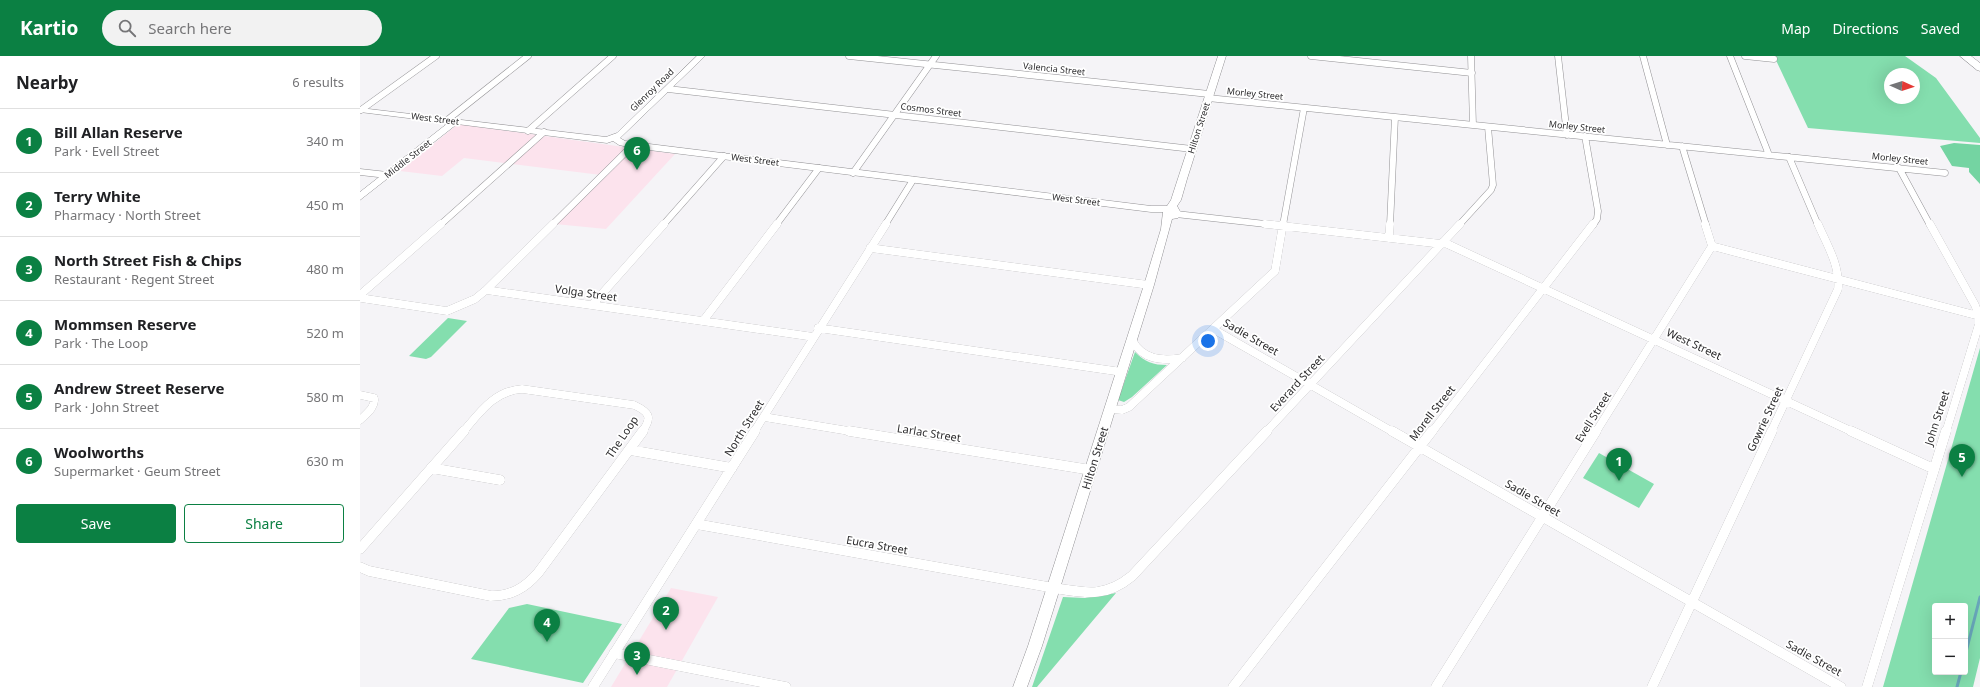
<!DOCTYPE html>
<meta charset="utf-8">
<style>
body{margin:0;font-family:"Noto Sans",sans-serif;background:#f2f2f2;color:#202124}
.controls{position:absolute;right:12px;bottom:12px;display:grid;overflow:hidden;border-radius:4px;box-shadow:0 4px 16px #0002}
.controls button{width:36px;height:36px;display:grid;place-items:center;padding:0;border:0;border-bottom:1px solid #e0e0e0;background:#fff;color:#202124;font:20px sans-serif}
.compass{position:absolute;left:1524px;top:12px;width:36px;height:36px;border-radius:50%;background:#fff;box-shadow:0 4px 16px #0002;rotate:93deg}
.you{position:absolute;left:848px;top:285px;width:14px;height:14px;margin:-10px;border:3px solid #fff;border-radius:50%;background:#1a73e8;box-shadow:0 0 0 6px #1a73e833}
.badge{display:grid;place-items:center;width:26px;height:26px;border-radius:50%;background:#0b8043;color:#fff;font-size:13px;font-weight:700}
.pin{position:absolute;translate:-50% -33px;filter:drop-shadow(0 1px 2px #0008)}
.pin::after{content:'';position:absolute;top:21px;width:14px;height:12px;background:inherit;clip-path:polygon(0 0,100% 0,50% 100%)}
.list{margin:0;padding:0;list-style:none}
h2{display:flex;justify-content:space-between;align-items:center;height:52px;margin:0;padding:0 16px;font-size:17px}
h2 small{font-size:13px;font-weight:400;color:#757577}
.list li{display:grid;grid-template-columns:26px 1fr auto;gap:12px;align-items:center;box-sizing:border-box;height:64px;padding:0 16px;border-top:1px solid #e0e0e0}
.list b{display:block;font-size:15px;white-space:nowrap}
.list p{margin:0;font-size:13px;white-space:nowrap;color:#757577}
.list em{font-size:13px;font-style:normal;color:#757577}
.actions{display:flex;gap:8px;padding:12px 16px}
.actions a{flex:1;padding:9px 0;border:1px solid #0b8043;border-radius:4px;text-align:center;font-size:14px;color:#0b8043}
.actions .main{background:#0b8043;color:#fff}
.icon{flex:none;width:22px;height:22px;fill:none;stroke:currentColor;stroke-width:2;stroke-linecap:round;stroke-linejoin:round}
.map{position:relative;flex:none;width:1620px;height:631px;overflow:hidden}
header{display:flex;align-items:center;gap:24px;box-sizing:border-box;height:56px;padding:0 20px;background:#0b8043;color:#fff}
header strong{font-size:19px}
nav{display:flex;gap:22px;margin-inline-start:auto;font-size:14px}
.search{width:280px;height:36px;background:#f2f2f2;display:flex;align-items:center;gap:10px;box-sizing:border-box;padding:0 14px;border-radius:22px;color:#757577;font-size:15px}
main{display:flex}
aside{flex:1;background:#fff}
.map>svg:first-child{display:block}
</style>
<header>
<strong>Kartio</strong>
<div class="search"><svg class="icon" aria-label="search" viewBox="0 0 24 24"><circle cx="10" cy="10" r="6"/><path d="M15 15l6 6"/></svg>Search here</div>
<nav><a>Map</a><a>Directions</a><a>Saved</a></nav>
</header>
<main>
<aside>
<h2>Nearby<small>6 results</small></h2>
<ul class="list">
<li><span class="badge">1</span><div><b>Bill Allan Reserve</b><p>Park · Evell Street</p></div><em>340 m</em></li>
<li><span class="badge">2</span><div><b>Terry White</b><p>Pharmacy · North Street</p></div><em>450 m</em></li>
<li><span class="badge">3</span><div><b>North Street Fish &amp; Chips</b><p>Restaurant · Regent Street</p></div><em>480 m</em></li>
<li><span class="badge">4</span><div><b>Mommsen Reserve</b><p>Park · The Loop</p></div><em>520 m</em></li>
<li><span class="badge">5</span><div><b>Andrew Street Reserve</b><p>Park · John Street</p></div><em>580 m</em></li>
<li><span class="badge">6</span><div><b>Woolworths</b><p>Supermarket · Geum Street</p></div><em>630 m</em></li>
</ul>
<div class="actions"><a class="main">Save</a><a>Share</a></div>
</aside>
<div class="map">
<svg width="1620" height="631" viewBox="0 0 1620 631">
<rect width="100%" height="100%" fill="#f5f4f7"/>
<path fill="#fce3ed" d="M 98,68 L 315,98 L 246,173 L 195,168 L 241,119 L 104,102 L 82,120 L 40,115 Z
M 311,532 L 358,541 L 307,631 L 251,631 Z"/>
<path fill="#84deae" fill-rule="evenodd" d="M 1414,0 L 1545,0 L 1576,22 L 1620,82 L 1620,87 L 1448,72 ZM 1530,18 L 1554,18 L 1554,42 L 1530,42 Z
M 88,262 L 107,265 L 71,301 L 66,303 L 49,300 Z
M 1620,292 L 1620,602 L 1613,631 L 1523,631 ZM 1575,550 L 1605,550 L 1605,616 L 1575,616 Z
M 775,296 C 785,306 793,309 807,309 L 772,341 L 764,346 L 758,344 Z
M 1239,397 L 1294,428 L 1279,452 L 1223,422 Z
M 756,537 L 677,631 L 672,631 L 703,541 L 725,542 Z
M 167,548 L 262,568 L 223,627 L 111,603 L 149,552 Z"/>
<path fill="#74d4a2" d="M 1594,87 L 1620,89 L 1620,128 L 1609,116 L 1609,112 L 1592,110 L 1580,90 Z"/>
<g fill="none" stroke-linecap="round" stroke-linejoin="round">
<path stroke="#68a6ba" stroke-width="3" d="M 1605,600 L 1620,541
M 1597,631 L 1601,616"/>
<g stroke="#929194" stroke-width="7">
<path id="street-far2" d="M 489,0 L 849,38
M 951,0 L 1112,17
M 1111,0 L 1113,69
M 1198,0 L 1207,79
M 1283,0 L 1307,89
M 1370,0 L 1409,99
M 1385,0 L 1414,3
M 308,33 L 832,93
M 848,42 L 1585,117
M 1,54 L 76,0
M 86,65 L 168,0
M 168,75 L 253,0
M 1225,80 L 1238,155 L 1237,163 L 1233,169
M 1322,90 L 1346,169
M 1429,101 L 1458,169
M 1539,112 L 1570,169
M 0,116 L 27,119
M 493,117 L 576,0
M 816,158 L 914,169
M 80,169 L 184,76
M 192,169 L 273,89
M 303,169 L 364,100
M 416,169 L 459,112
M 525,169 L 553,124
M 923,169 L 944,52
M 1030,169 L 1035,61
M 1099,169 L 1131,134 L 1133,129 L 1128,71"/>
</g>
<g stroke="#929194" stroke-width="8">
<path id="street-far1" d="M 905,168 L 1082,188
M 1570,168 L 1615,249 L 1619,260 L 1619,268 L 1586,376
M 1029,182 L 1030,168
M 1083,186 L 1493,376
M 1352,190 L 1619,260
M 510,192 L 789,229
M 126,234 L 193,168
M 0,239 L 81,168
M 0,242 L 87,255 L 115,243 L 126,234 L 454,281
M 232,249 L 304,168
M 343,265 L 417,168
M 458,272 L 762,316
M 853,273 L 1033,376
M 772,284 C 783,304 801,305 822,302
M 0,339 L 14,342 C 16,351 6,358 0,364
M 750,353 L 762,354 L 769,351 L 915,215 L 923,168
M 404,361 L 495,376
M 103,376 C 120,356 134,335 162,333 L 274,349 C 289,356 293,361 282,376
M 394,376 L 526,168
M 906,376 L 1100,168
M 1072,376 L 1233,168
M 1236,376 L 1352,190 L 1345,168
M 1411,376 L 1478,233 C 1480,209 1467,189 1458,168"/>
</g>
<g stroke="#929194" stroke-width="10">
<path id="street" d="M 489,375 L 731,414
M 1032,375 L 1481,631
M 1491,375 L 1574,413
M 270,394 L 372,412
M 71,412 L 140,424
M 336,468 L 694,532 C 726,537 745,542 772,520 L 907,375
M 0,493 L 104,375
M 0,511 L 9,515 L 131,540 C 151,540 165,532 178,517 L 283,375
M 254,597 L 426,631
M 233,631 L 395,375
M 873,631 L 1072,375
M 1076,631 L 1236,375
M 1292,631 L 1412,375
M 1507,631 L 1586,375"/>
</g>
<g stroke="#929194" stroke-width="1">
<path id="secondary" d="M 337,0 L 345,0 L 260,82 L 265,85 L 273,86 L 791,150 L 807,150 L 811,144 L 858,0 L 866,0 L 827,123 L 821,144 L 817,150 L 821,157 L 818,162 L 812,163 L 794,229 L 682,590 L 667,631 L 653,631 L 668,590 L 784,229 L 801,173 L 803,156 L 791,156 L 273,92 L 259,89 L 253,85 L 247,87 L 97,68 L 0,144 L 0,136 L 88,67 L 0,56 L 0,52 L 246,81 L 257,77 Z"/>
</g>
<g stroke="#929194" stroke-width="1">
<path id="highway" d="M 1600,0 L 1611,0 L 1620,7 L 1620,15 L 1617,14 Z"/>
</g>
<use href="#street-far2" stroke="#fff" stroke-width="6"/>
<use href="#street-far1" stroke="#fff" stroke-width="8"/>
<use href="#street" stroke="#fff" stroke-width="10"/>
<use href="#secondary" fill="#fff" fill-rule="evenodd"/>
<use href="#highway" fill="#fff" fill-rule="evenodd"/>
</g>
<g text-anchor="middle" stroke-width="3.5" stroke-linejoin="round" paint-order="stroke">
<g font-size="9" fill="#2c2b2d" stroke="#fff">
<text transform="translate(694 13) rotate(6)" y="3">Valencia Street</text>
<text transform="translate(292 34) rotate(-44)" y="3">Glenroy Road</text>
<text transform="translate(895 38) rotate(6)" y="3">Morley Street</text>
<text transform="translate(571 54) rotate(7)" y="3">Cosmos Street</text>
<text transform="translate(75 63) rotate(7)" y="3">West Street</text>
<text transform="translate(1217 71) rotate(6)" y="3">Morley Street</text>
<text transform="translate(839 72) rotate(-72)" y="3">Hilton Street</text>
<text transform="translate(48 103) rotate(-38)" y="3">Middle Street</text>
<text transform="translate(1540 103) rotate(6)" y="3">Morley Street</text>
<text transform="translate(395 104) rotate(7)" y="3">West Street</text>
<text transform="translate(716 144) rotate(7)" y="3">West Street</text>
</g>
<g font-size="11" fill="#2c2b2d" stroke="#fff">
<text transform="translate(226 237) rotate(8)" y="4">Volga Street</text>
<text transform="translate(891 281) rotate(30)" y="4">Sadie Street</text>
<text transform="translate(1334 288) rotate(25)" y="4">West Street</text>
<text transform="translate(937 327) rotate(-47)" y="4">Everard Street</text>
<text transform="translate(1072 357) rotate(-52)" y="4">Morell Street</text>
<text transform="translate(1233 361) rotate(-58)" y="4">Evell Street</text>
<text transform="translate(1577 362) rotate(-72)" y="4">John Street</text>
<text transform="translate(1405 363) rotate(-65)" y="4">Gowrie Street</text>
<text transform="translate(384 372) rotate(-58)" y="4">North Street</text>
<text transform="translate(569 377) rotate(9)" y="4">Larlac Street</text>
<text transform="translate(262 381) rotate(-56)" y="4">The Loop</text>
<text transform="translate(735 402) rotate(-73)" y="4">Hilton Street</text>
<text transform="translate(1173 442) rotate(30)" y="4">Sadie Street</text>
<text transform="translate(517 489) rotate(10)" y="4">Eucra Street</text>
<text transform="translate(1454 602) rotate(29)" y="4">Sadie Street</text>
</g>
</g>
</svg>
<div class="controls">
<button>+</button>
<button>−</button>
</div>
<svg class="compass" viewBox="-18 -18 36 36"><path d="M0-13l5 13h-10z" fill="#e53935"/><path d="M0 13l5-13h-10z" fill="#757577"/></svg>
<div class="you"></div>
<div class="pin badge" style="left:1259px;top:425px">1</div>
<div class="pin badge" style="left:306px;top:574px">2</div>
<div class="pin badge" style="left:277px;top:619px">3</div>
<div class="pin badge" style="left:187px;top:586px">4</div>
<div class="pin badge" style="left:1602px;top:421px">5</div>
<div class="pin badge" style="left:277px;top:114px">6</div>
</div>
</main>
